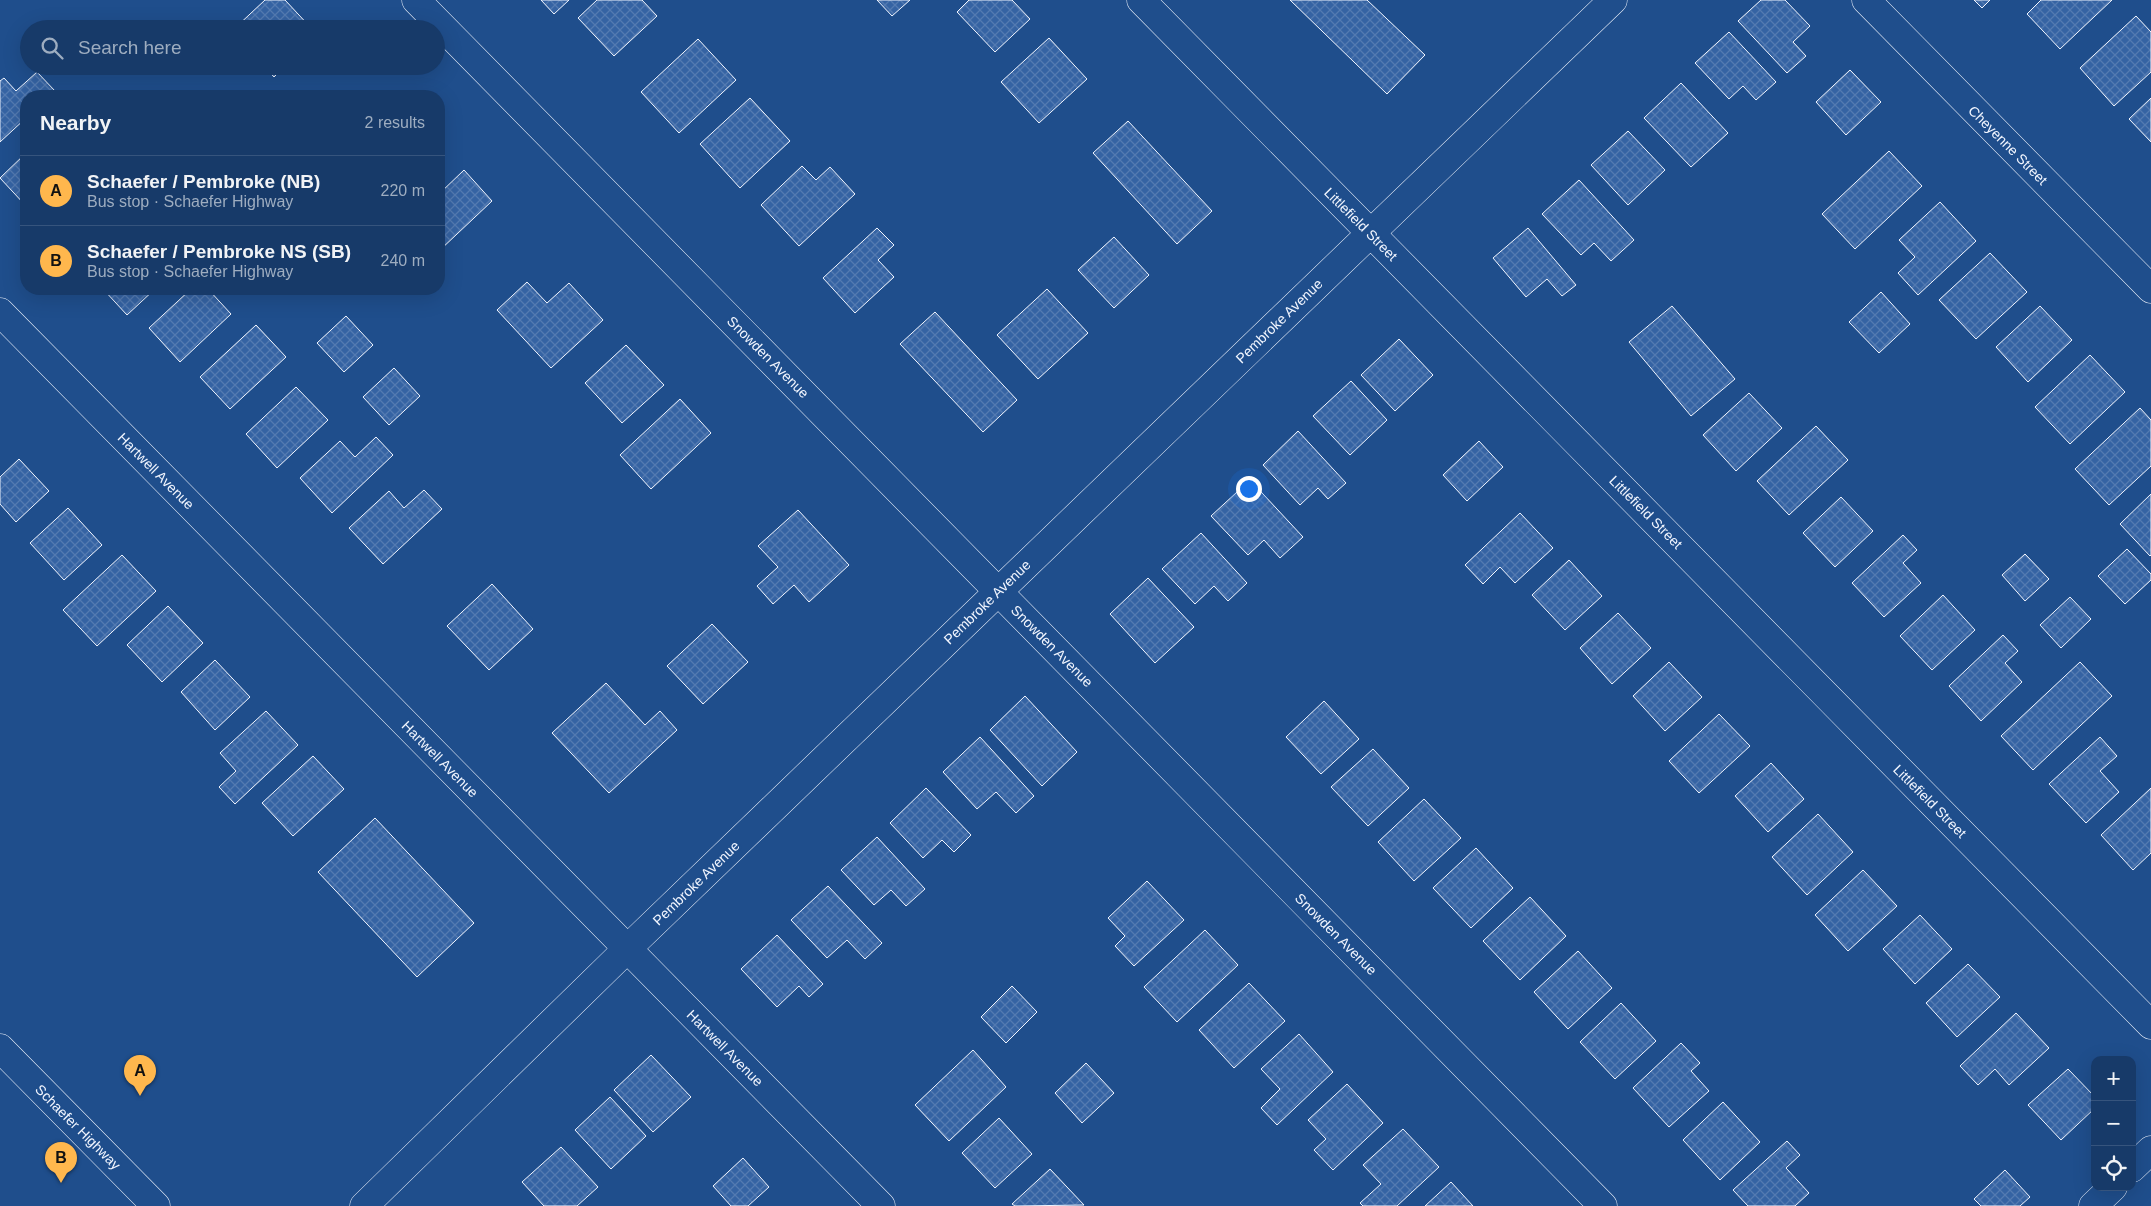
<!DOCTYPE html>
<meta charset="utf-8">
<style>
body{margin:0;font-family:Helvetica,sans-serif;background:#244571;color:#f1f3f6}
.controls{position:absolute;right:15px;bottom:15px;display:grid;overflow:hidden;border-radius:10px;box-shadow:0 5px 20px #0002}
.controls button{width:45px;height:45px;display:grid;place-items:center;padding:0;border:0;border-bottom:1px solid #36547d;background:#173a69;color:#f1f3f6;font:25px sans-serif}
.you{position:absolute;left:1248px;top:488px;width:18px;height:18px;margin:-12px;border:4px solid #fff;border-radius:50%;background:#1a73e8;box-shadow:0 0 0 8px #1a73e833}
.badge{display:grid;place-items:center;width:32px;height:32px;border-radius:50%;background:#ffb74d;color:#111;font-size:16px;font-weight:700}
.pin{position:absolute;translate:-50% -41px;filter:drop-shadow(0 1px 2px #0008)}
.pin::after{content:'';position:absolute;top:26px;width:18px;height:15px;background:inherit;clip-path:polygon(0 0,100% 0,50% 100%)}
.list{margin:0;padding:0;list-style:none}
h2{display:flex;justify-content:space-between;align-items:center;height:65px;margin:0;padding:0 20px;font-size:21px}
h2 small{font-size:16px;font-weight:400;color:#9eadc0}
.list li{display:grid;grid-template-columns:32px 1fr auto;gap:15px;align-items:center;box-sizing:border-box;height:70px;padding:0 20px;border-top:1px solid #36547d}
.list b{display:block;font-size:19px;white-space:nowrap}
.list p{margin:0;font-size:16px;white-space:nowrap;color:#9eadc0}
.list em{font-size:16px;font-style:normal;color:#9eadc0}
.icon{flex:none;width:28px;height:28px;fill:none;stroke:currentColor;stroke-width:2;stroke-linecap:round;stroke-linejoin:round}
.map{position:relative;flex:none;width:2151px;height:1206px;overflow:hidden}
.search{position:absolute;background:#173a69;box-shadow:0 5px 20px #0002;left:20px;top:20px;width:425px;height:55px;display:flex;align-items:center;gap:12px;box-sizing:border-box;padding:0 18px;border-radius:28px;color:#9eadc0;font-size:19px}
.panel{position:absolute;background:#173a69;box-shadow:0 5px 20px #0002;left:20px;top:90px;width:425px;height:205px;border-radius:20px}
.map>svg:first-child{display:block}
</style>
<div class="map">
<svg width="2151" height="1206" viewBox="0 0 2151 1206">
<defs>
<pattern id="building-cross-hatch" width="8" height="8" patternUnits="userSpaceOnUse" patternTransform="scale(1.25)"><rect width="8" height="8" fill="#3563a3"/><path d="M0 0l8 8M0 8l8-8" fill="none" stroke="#537ab1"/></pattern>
</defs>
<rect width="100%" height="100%" fill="#1f4e8c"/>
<path fill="url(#building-cross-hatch)" stroke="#f2f6ff" d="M 265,0 L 285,0 L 312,29 L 234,29 Z
M 541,0 L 569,0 L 554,14 Z
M 597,0 L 642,0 L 657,16 L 614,56 L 578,18 Z
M 877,0 L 910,0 L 892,16 Z
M 969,0 L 1012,0 L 1030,19 L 995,52 L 957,12 Z
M 1290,0 L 1367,0 L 1425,55 L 1387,94 Z
M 1761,0 L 1785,0 L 1810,26 L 1793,42 L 1806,56 L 1787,73 L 1738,21 Z
M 1974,0 L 1990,0 L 1982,8 Z
M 2041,0 L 2112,0 L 2060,49 L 2027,14 Z
M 2136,16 L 2151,32 L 2151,72 L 2114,106 L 2080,68 Z
M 1729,32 L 1776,82 L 1756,100 L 1743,86 L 1729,99 L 1695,63 Z
M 1049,38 L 1087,79 L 1039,123 L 1001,82 Z
M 698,39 L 736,80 L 679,133 L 641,92 Z
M 264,66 L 285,66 L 274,77 Z
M 1850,70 L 1881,102 L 1846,135 L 1816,102 Z
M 37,72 L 55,91 L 49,96 L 26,96 L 26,118 L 0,142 L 0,81 L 4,78 L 16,91 Z
M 1681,83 L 1728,133 L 1691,167 L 1644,118 Z
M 750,98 L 790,141 L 740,188 L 700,144 Z
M 2151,98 L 2151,142 L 2129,119 Z
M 1128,121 L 1212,211 L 1177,244 L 1093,153 Z
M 1628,131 L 1665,170 L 1628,205 L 1591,165 Z
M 1889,151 L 1922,186 L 1855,249 L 1822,214 Z
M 26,153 L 26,206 L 0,178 Z
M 802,166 L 816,180 L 830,167 L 855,194 L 799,246 L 761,205 Z
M 464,170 L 492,201 L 439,251 L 439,194 Z
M 1579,180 L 1634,240 L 1611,261 L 1594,243 L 1581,255 L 1542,214 Z
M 1940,202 L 1976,241 L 1918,295 L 1898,273 L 1915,257 L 1899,240 Z
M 877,228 L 894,245 L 878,260 L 894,277 L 855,313 L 823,278 Z
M 1528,228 L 1576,285 L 1562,296 L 1547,279 L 1526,297 L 1493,258 Z
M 1114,237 L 1149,275 L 1114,308 L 1078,270 Z
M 1990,253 L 2027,292 L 1976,339 L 1939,300 Z
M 527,282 L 547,303 L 569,283 L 603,320 L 551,368 L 497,310 Z
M 103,289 L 155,289 L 127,315 Z
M 191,289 L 208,289 L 231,314 L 180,362 L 149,328 Z
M 1047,289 L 1088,333 L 1038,379 L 997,335 Z
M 1881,292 L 1910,324 L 1879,353 L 1849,322 Z
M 1672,306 L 1735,379 L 1691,416 L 1629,342 Z
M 2040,306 L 2072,340 L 2028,382 L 1996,347 Z
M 935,312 L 1017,400 L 983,432 L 900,344 Z
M 346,316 L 373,345 L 344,372 L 317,343 Z
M 256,325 L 286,357 L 230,409 L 200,377 Z
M 1399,339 L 1433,375 L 1395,411 L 1361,375 Z
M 626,345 L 664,385 L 622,423 L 585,383 Z
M 2090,355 L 2125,392 L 2070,444 L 2035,407 Z
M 394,368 L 420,396 L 389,425 L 363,397 Z
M 1351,381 L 1387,420 L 1350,455 L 1313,416 Z
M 296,387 L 328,420 L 277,468 L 246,434 Z
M 1749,393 L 1782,428 L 1736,471 L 1703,435 Z
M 680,399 L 711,433 L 651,489 L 620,455 Z
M 2140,408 L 2151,420 L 2151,466 L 2109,505 L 2075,469 Z
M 1816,426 L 1848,460 L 1789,515 L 1757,481 Z
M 1298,431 L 1346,483 L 1328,499 L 1318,488 L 1300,505 L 1263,465 Z
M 376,437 L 393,455 L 332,513 L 300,478 L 340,441 L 355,457 Z
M 1479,441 L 1503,467 L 1467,501 L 1443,475 Z
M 19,459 L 49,491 L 16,522 L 0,504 L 0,477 Z
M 1250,480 L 1303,537 L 1280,558 L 1264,540 L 1248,555 L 1211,516 Z
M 424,490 L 442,509 L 383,564 L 349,528 L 389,491 L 404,508 Z
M 2151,494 L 2151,555 L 2150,556 L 2120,524 Z
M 1841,497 L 1873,531 L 1835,567 L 1803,533 Z
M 68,508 L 102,545 L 64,580 L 30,543 Z
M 798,510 L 849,565 L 809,602 L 794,585 L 773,604 L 757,586 L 778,567 L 758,546 Z
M 1520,513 L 1553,548 L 1515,583 L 1500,567 L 1483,584 L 1465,565 Z
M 1201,533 L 1247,583 L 1228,601 L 1214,586 L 1195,604 L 1162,569 Z
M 1903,535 L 1917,550 L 1903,563 L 1921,583 L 1884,617 L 1852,583 Z
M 2127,549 L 2151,574 L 2151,580 L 2125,604 L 2098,576 Z
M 2025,554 L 2049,579 L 2025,601 L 2002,575 Z
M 122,555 L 156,591 L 97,646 L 63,610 Z
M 1569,560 L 1602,596 L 1565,630 L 1532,595 Z
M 1148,578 L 1194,627 L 1155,663 L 1110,614 Z
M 492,584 L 533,629 L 489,670 L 447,626 Z
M 1943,595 L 1975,630 L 1932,670 L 1900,636 Z
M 2070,597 L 2091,619 L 2061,648 L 2040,625 Z
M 168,606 L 203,643 L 162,682 L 127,645 Z
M 1618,613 L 1651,648 L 1612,684 L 1580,648 Z
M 712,624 L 748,662 L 703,704 L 667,666 Z
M 2003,635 L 2018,651 L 2005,663 L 2022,682 L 1981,721 L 1949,686 Z
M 215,660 L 250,697 L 215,730 L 181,692 Z
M 1669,662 L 1702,697 L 1665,731 L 1633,696 Z
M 2080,662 L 2112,696 L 2033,770 L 2001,736 Z
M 606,683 L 645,725 L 660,711 L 677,730 L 609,793 L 552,733 Z
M 1025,696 L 1077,752 L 1042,786 L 990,730 Z
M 1324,701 L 1359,739 L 1321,774 L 1286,737 Z
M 266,711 L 298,745 L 235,804 L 219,787 L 236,771 L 220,753 Z
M 1719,714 L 1750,746 L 1699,793 L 1669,761 Z
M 980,737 L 1034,796 L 1016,813 L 996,792 L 977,809 L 943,772 Z
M 2100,737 L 2117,756 L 2100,771 L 2119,792 L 2086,823 L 2049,784 Z
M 1373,749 L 1409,788 L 1368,826 L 1331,787 Z
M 313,756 L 344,789 L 293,836 L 262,803 Z
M 1771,763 L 1804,799 L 1768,832 L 1735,796 Z
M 926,788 L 971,835 L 954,852 L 942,840 L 923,858 L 890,823 Z
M 2151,788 L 2151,853 L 2133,870 L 2101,835 Z
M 1424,799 L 1461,838 L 1414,881 L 1378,842 Z
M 1818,814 L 1853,852 L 1807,895 L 1772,857 Z
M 375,818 L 474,923 L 417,977 L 318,872 Z
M 877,837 L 925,889 L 906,906 L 891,890 L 874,905 L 841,870 Z
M 1476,848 L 1513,888 L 1471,928 L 1433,888 Z
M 1863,870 L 1897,906 L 1848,951 L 1815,915 Z
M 1147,881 L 1184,920 L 1134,966 L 1115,946 L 1125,936 L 1108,918 Z
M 828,886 L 882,943 L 865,959 L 847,940 L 827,958 L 791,920 Z
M 1530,897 L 1566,936 L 1520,980 L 1483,941 Z
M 1920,915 L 1952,949 L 1915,984 L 1883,949 Z
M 1205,930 L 1238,965 L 1177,1022 L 1144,987 Z
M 777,935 L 823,984 L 809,997 L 799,986 L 777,1007 L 741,969 Z
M 1578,951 L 1612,988 L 1568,1029 L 1534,992 Z
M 1968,964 L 2000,997 L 1957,1037 L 1926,1003 Z
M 1249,983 L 1285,1021 L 1234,1068 L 1199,1030 Z
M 1012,986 L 1037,1012 L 1006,1043 L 981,1017 Z
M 1621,1003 L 1656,1041 L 1615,1079 L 1580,1042 Z
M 2016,1013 L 2049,1048 L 2009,1085 L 1995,1069 L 1978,1085 L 1960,1066 Z
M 1299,1034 L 1333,1072 L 1277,1125 L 1261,1108 L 1280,1089 L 1261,1069 Z
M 1681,1043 L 1700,1063 L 1691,1071 L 1709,1091 L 1669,1127 L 1633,1088 Z
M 973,1050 L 1006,1087 L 949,1141 L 915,1105 Z
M 651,1055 L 691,1097 L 653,1132 L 614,1090 Z
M 1086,1063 L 1114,1093 L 1082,1123 L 1055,1093 Z
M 2068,1069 L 2095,1097 L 2095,1108 L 2061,1140 L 2028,1105 Z
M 1347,1084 L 1383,1123 L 1333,1170 L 1314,1150 L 1326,1139 L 1308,1120 Z
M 610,1097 L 646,1136 L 611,1169 L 575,1130 Z
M 1723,1102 L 1760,1142 L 1720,1180 L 1683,1140 Z
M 999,1118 L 1032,1154 L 995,1188 L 962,1153 Z
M 1403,1129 L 1439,1167 L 1397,1206 L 1363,1206 L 1360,1203 L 1381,1184 L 1363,1165 Z
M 1787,1141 L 1800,1155 L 1786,1168 L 1809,1193 L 1795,1206 L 1748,1206 L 1733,1190 Z
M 561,1147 L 598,1187 L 577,1206 L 544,1206 L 522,1182 Z
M 743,1158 L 769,1187 L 748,1206 L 731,1206 L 713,1186 Z
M 1050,1169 L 1084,1205 L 1015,1206 L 1012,1204 Z
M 2005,1170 L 2030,1197 L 2020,1206 L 1981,1206 L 1974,1199 Z
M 1451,1182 L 1473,1206 L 1425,1206 Z"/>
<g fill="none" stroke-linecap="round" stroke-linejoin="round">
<g stroke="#f2f6ff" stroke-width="29">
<path id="minor" d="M 416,0 L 1603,1206
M 1141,0 L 2151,1025
M 1866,0 L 2151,289
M 0,312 L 881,1206
M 0,1048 L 156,1206
M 2132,1168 L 2151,1150
M 364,1206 L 627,949 L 1613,0
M 2093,1206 L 2113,1187"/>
</g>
<use href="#minor" stroke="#1f4e8c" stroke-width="28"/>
</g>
<g text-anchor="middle" stroke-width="4" stroke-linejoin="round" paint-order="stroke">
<g font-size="14" fill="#f2f6ff" stroke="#1f4e8c">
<text transform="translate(2008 145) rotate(45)" y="5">Cheyenne Street</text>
<text transform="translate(1361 224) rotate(45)" y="5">Littlefield Street</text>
<text transform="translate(1279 321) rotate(-44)" y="5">Pembroke Avenue</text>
<text transform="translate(768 357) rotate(45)" y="5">Snowden Avenue</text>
<text transform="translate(156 471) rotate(45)" y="5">Hartwell Avenue</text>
<text transform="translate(1646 512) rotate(45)" y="5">Littlefield Street</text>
<text transform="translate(987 602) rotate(-44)" y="5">Pembroke Avenue</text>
<text transform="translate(1052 646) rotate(45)" y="5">Snowden Avenue</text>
<text transform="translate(440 759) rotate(45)" y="5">Hartwell Avenue</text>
<text transform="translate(1930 801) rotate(45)" y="5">Littlefield Street</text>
<text transform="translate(696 883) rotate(-44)" y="5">Pembroke Avenue</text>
<text transform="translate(1336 934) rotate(45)" y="5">Snowden Avenue</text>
<text transform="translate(725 1048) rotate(45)" y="5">Hartwell Avenue</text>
<text transform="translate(78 1127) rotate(45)" y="5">Schaefer Highway</text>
</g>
</g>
</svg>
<div class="controls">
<button>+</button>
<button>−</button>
<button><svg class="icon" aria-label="locate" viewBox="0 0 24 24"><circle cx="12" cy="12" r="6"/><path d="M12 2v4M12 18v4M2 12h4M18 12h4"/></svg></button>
</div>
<div class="you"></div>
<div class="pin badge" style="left:140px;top:1096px">A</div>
<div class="pin badge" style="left:61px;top:1183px">B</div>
<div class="search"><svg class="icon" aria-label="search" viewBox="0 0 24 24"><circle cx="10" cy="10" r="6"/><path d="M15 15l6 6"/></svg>Search here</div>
<section class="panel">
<h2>Nearby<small>2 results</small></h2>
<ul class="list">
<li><span class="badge">A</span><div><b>Schaefer / Pembroke (NB)</b><p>Bus stop · Schaefer Highway</p></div><em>220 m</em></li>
<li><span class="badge">B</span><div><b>Schaefer / Pembroke NS (SB)</b><p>Bus stop · Schaefer Highway</p></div><em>240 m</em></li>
</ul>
</section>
</div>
